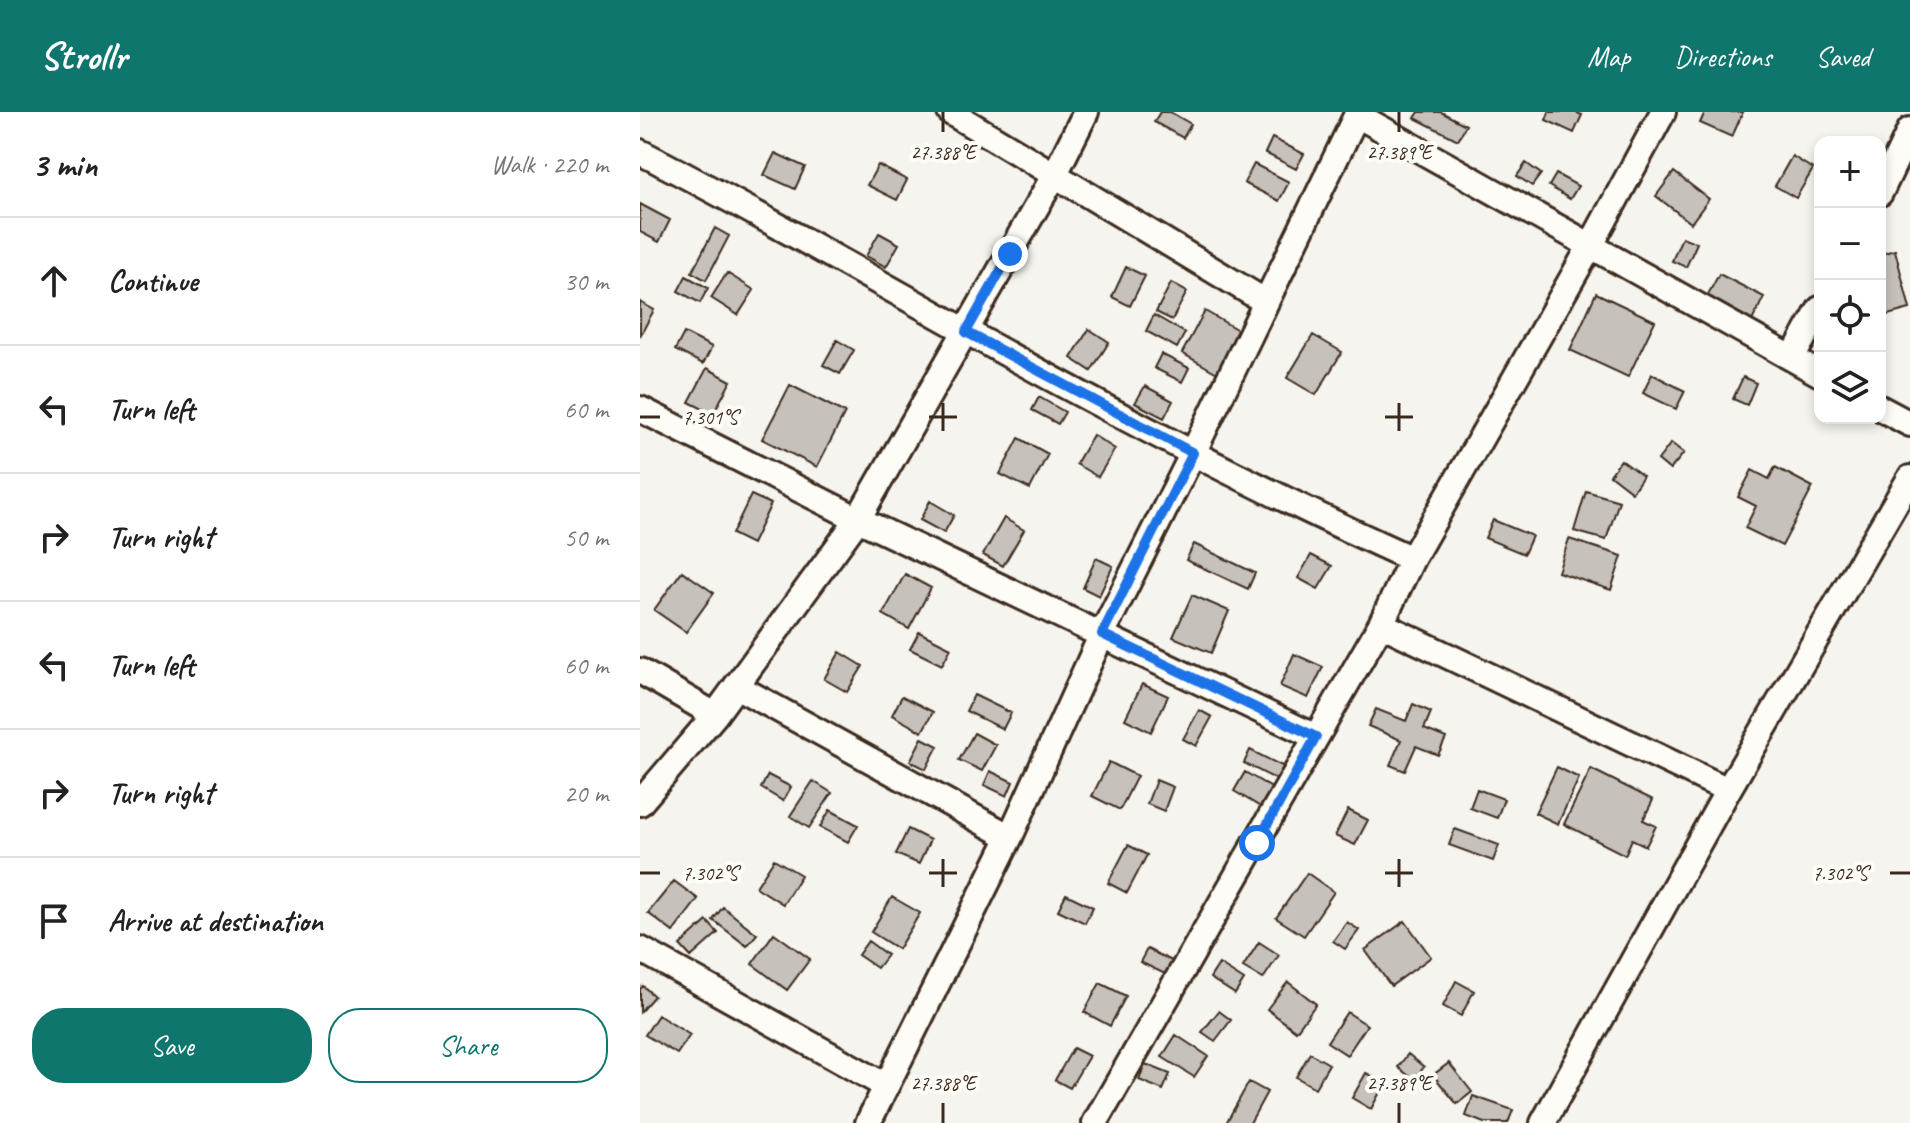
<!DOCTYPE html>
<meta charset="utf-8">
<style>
body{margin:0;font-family:Caveat,sans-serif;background:#f6f6f6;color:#222}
.controls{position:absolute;right:24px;top:24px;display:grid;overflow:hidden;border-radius:16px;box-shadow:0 4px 12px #0003}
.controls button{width:72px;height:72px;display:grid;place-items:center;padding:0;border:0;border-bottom:2px solid #e0e0e0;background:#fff;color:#222;font:40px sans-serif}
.stop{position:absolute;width:24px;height:24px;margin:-18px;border:6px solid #1a73e8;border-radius:50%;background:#fff}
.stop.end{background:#1a73e8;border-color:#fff;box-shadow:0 2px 8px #0008}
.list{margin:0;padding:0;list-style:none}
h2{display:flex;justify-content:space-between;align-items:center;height:104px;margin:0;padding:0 32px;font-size:34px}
h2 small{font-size:26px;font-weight:400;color:#767676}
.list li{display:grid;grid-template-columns:52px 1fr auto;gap:24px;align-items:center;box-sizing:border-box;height:128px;padding:0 32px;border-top:2px solid #e0e0e0}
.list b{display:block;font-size:30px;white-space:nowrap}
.list em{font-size:26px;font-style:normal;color:#767676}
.actions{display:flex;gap:16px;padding:24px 32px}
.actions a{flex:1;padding:18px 0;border:2px solid #0f766e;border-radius:32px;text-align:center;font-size:28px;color:#0f766e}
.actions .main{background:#0f766e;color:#fff}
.icon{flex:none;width:44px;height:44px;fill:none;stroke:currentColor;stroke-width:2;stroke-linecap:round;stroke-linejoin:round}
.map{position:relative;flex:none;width:1270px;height:1011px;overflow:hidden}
header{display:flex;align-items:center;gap:48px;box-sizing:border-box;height:112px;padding:0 40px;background:#0f766e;color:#fff}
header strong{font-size:38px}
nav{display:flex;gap:44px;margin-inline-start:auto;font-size:28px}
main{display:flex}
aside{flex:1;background:#fff}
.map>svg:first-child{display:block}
</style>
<header>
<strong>Strollr</strong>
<nav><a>Map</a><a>Directions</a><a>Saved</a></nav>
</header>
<main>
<aside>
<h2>3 min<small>Walk · 220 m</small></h2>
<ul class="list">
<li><svg class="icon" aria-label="ahead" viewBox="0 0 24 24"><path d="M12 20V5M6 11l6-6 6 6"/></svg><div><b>Continue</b></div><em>30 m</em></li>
<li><svg class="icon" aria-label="left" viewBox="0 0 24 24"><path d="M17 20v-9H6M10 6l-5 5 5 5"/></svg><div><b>Turn left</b></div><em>60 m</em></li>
<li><svg class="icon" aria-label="right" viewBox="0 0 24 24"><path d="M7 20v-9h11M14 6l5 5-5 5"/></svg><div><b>Turn right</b></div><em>50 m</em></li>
<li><svg class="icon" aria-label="left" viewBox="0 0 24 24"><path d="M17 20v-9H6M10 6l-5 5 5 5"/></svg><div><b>Turn left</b></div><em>60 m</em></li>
<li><svg class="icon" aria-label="right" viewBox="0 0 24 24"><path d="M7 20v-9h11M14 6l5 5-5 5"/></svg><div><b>Turn right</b></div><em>20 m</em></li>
<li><svg class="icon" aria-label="arrive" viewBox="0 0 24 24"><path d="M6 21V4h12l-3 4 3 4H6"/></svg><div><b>Arrive at destination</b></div></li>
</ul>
<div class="actions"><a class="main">Save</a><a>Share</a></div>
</aside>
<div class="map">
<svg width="1270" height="1011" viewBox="0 0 1270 1011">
<rect width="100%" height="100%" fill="#f5f4ee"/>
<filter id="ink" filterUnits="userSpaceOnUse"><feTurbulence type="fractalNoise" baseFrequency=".0125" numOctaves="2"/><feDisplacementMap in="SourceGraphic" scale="16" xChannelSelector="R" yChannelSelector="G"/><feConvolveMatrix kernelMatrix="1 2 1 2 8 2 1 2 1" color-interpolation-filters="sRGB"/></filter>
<g filter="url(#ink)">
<path fill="#c7c1bb" stroke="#3b2a1e" stroke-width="2" d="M 520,0 L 530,0 L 551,12 L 543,26 L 514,10 Z
M 779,0 L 801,0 L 826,13 L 818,28 L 775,6 Z
M 909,0 L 935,0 L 942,3 L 934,21 L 906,8 Z
M 1065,0 L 1103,0 L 1092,25 L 1060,11 Z
M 632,26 L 664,42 L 656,57 L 625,41 Z
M 135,41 L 165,55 L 155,77 L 124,63 Z
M 1152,44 L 1173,57 L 1156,86 L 1135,74 Z
M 886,51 L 901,62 L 892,74 L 877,64 Z
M 614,52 L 649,70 L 639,89 L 604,71 Z
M 238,53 L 267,68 L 257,88 L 227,73 Z
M 1034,60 L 1069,87 L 1051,111 L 1016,84 Z
M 916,62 L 938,74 L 930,87 L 909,74 Z
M 0,92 L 30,108 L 19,130 L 0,120 Z
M 75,116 L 89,124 L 66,168 L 52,160 Z
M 239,121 L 259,132 L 246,155 L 226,144 Z
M 1042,125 L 1057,131 L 1046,155 L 1032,149 Z
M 1255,138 L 1270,197 L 1240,205 L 1240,142 Z
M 486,155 L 505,164 L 490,194 L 472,185 Z
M 87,161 L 114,178 L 98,203 L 71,186 Z
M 1079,162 L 1124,185 L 1111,211 L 1065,188 Z
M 46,164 L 68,176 L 60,191 L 38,179 Z
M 531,171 L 547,180 L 532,208 L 516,200 Z
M 956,181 L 1015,209 L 988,265 L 930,238 Z
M 0,190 L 14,198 L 0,224 Z
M 565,199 L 603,221 L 579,262 L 542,241 Z
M 514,203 L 545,221 L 537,236 L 506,219 Z
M 449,217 L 469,230 L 451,259 L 431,246 Z
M 44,221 L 72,235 L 63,252 L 35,238 Z
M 673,223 L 702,240 L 676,283 L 647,266 Z
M 197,228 L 214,238 L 200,262 L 183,253 Z
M 521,242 L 549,256 L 542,270 L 514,256 Z
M 67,256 L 91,269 L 73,302 L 49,290 Z
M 1012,262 L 1045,279 L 1036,297 L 1003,281 Z
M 1103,265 L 1116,271 L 1107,293 L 1093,287 Z
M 150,273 L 205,301 L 177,355 L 122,327 Z
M 505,274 L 533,289 L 524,306 L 495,291 Z
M 399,285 L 425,300 L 418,312 L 392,298 Z
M 453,323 L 475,337 L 458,365 L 436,352 Z
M 379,326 L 408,342 L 390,377 L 360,362 Z
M 1031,331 L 1044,341 L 1030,358 L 1018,348 Z
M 981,348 L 1003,364 L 992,380 L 970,363 Z
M 1135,355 L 1173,375 L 1142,434 L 1105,416 L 1116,394 L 1098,385 L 1112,358 L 1129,367 Z
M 946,379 L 979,389 L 966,428 L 934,419 Z
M 111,383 L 131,392 L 112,432 L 92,422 Z
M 290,389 L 314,403 L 304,421 L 280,408 Z
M 364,406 L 384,418 L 363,454 L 343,443 Z
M 853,408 L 892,424 L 884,442 L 845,426 Z
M 929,427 L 982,444 L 971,478 L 918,460 Z
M 554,432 L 615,461 L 608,477 L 546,448 Z
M 671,443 L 692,454 L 678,477 L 658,466 Z
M 456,446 L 473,454 L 459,484 L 443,476 Z
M 42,459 L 74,481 L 46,520 L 14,498 Z
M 265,462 L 291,476 L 269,517 L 243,502 Z
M 552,483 L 589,499 L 571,541 L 533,525 Z
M 279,520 L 311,536 L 302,553 L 270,537 Z
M 200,540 L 223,554 L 207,580 L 184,567 Z
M 654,542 L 683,555 L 668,586 L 640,574 Z
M 502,572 L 528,584 L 511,620 L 485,607 Z
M 334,583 L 371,601 L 363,617 L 326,599 Z
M 262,584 L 293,600 L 282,620 L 252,603 Z
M 773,592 L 791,600 L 784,617 L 806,626 L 798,643 L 776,634 L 765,659 L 750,653 L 761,628 L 728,614 L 736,597 L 766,609 Z
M 559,598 L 572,605 L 556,634 L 543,627 Z
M 334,621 L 356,633 L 342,659 L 319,648 Z
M 282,626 L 298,634 L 286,657 L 270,649 Z
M 610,638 L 648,657 L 641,670 L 604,651 Z
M 469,650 L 497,664 L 480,698 L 452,684 Z
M 917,655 L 939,666 L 918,712 L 895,701 Z
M 951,657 L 1013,688 L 1003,708 L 1016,714 L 1006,734 L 992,727 L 985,743 L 924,712 Z
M 350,659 L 373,670 L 367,684 L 344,673 Z
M 605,660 L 635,678 L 624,697 L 594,679 Z
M 128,663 L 151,675 L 143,689 L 121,676 Z
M 516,668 L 533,675 L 524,699 L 507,692 Z
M 173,669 L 192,681 L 169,716 L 150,704 Z
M 837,677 L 864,687 L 857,706 L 830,696 Z
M 190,698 L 218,713 L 208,730 L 180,715 Z
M 708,698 L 728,708 L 715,733 L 695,724 Z
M 268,717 L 290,728 L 279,752 L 256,742 Z
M 815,717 L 859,733 L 853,749 L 809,733 Z
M 488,733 L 507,743 L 487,781 L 468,771 Z
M 134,747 L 161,763 L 143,792 L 116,775 Z
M 667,761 L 694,780 L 664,824 L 636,806 Z
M 34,769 L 58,787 L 33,820 L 8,801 Z
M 426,782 L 453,795 L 445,811 L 418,798 Z
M 252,785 L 280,801 L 258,837 L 231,820 Z
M 83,795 L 117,822 L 107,834 L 73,808 Z
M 67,809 L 78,821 L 51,845 L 40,833 Z
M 765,809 L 791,845 L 751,874 L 725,838 Z
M 707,810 L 719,818 L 705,837 L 693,829 Z
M 134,821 L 170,847 L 147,878 L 112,852 Z
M 228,829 L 247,843 L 237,856 L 218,843 Z
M 619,830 L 639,843 L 623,867 L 603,855 Z
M 507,837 L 532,849 L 525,862 L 500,850 Z
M 579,852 L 604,868 L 595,882 L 570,866 Z
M 816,869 L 834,879 L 821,904 L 803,894 Z
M 648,870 L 676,892 L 656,919 L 627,897 Z
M 460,871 L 486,884 L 470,914 L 444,900 Z
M 3,874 L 14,884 L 0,900 L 0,877 Z
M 579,899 L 591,908 L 575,929 L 562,920 Z
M 707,900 L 727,913 L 707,943 L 687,930 Z
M 18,903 L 50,923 L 37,942 L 5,923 Z
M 536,923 L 568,944 L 554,965 L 522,945 Z
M 433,936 L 449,944 L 430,976 L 415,968 Z
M 670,941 L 689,952 L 675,976 L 656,965 Z
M 768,942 L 784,955 L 774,968 L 758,955 Z
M 809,951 L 832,980 L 817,992 L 793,963 Z
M 505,952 L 530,962 L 523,978 L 499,968 Z
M 726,961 L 745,971 L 731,997 L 712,986 Z
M 609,970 L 627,980 L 610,1011 L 586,1011 Z
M 833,984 L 873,998 L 868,1011 L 844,1011 L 826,1004 Z"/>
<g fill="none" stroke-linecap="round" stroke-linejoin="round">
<g stroke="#3b2a1e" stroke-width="30">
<path id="minor" d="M 310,0 L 626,190
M 717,3 L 1180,262
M 0,40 C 110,96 216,158 324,218 C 470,300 619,378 772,447
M 1240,81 L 1270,18
M 1152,246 L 1180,197
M 1240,296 L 1270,312
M 0,297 L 218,407 L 676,625
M 741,512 L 1088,678
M 0,559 L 75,603
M 96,574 L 370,725
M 0,691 L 75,603 L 218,407 L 414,64 L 446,0
M 0,837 L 246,974
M 228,1011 L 370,725 L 462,522 L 553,341 L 718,0
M 455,1011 L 741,512 L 772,447 L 951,133 L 1023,0
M 903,1011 L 1088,678 L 1270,366"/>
</g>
<use href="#minor" stroke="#fdfcf7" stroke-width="24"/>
</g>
</g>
<g fill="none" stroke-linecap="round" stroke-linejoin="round" filter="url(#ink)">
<path stroke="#1a73e8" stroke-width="10" d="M 370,142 L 326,220 L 553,341 L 462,522 L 676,625 L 617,731"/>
</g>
<path fill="none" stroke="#3b2a1e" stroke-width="3" d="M 303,0 L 303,20M 759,0 L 759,20M 303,291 L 303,319M 759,291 L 759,319M 0,305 L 20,305M 289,305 L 317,305M 745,305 L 773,305M 303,747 L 303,775M 759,747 L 759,775M 0,761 L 20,761M 289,761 L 317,761M 745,761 L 773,761M 1250,761 L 1270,761M 303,991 L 303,1011M 759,991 L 759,1011"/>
<g font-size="20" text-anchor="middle" fill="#3b2a1e" stroke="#fdfcf7" stroke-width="8" stroke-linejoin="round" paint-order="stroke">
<text x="303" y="47">27.388°E</text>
<text x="759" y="47">27.389°E</text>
<text x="70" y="312">7.301°S</text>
<text x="70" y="768">7.302°S</text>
<text x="1200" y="768">7.302°S</text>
<text x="303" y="978">27.388°E</text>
<text x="759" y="978">27.389°E</text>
</g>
</svg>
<div class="controls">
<button>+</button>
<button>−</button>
<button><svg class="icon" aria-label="locate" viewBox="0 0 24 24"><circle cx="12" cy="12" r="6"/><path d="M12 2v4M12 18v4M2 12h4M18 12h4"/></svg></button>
<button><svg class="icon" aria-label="layers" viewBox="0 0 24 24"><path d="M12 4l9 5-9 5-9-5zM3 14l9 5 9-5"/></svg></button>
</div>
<div class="stop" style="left:617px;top:731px"></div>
<div class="stop end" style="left:370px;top:142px"></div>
</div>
</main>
